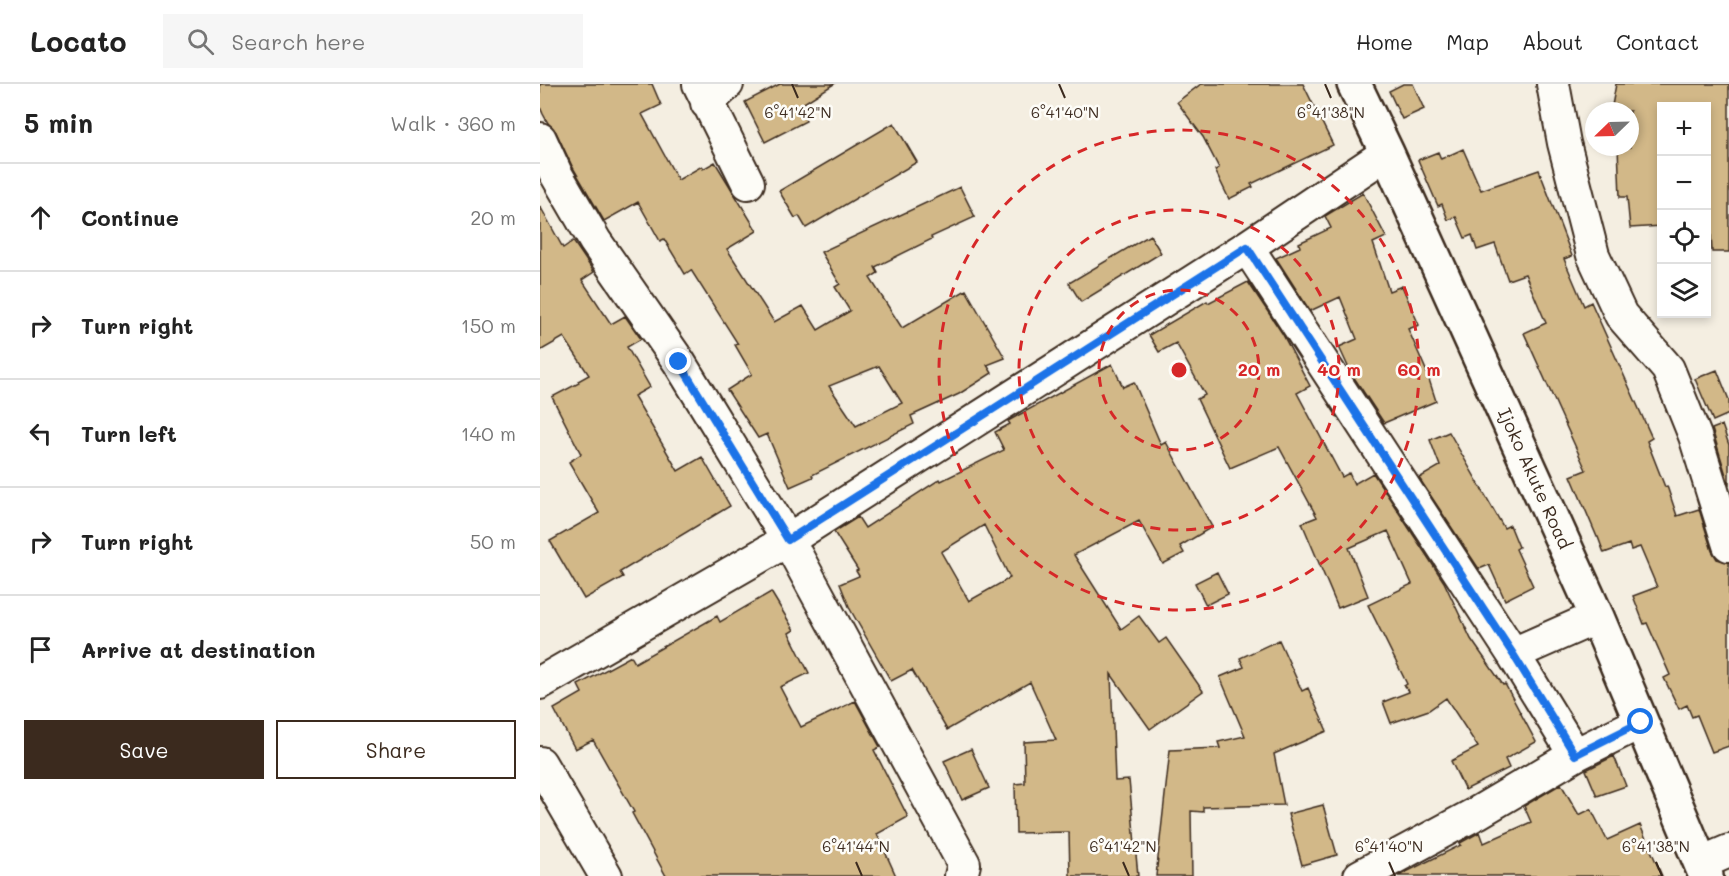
<!DOCTYPE html>
<meta charset="utf-8">
<style>
body{margin:0;font-family:Mali,sans-serif;background:#f6f6f6;color:#222}
.controls{position:absolute;right:18px;top:18px;display:grid;overflow:hidden;border-radius:0px;box-shadow:0 3px 9px #0003}
.controls button{width:54px;height:54px;display:grid;place-items:center;padding:0;border:0;border-bottom:2px solid #e0e0e0;background:#fff;color:#222;font:30px sans-serif}
.compass{position:absolute;left:1045px;top:18px;width:54px;height:54px;border-radius:50%;background:#fff;box-shadow:0 3px 9px #0003;rotate:247deg}
.stop{position:absolute;width:18px;height:18px;margin:-14px;border:4px solid #1a73e8;border-radius:50%;background:#fff}
.stop.end{background:#1a73e8;border-color:#fff;box-shadow:0 2px 6px #0008}
.list{margin:0;padding:0;list-style:none}
h2{display:flex;justify-content:space-between;align-items:center;height:78px;margin:0;padding:0 24px;font-size:26px}
h2 small{font-size:20px;font-weight:400;color:#767676}
.list li{display:grid;grid-template-columns:39px 1fr auto;gap:18px;align-items:center;box-sizing:border-box;height:108px;padding:0 24px;border-top:2px solid #e0e0e0}
.list b{display:block;font-size:22px;white-space:nowrap}
.list em{font-size:20px;font-style:normal;color:#767676}
.actions{display:flex;gap:12px;padding:18px 24px}
.actions a{flex:1;padding:14px 0;border:2px solid #3b2a1e;border-radius:0px;text-align:center;font-size:21px;color:#3b2a1e}
.actions .main{background:#3b2a1e;color:#fff}
.icon{flex:none;width:33px;height:33px;fill:none;stroke:currentColor;stroke-width:2;stroke-linecap:round;stroke-linejoin:round}
.map{position:relative;flex:none;width:1189px;height:792px;overflow:hidden}
header{display:flex;align-items:center;gap:36px;box-sizing:border-box;height:84px;padding:0 30px;background:#fff;border-bottom:2px solid #e0e0e0}
header strong{font-size:28px}
nav{display:flex;gap:33px;margin-inline-start:auto;font-size:21px}
.search{width:420px;height:54px;background:#f6f6f6;display:flex;align-items:center;gap:15px;box-sizing:border-box;padding:0 21px;border-radius:0px;color:#767676;font-size:22px}
main{display:flex}
aside{flex:1;background:#fff}
.map>svg:first-child{display:block}
</style>
<header>
<strong>Locato</strong>
<div class="search"><svg class="icon" aria-label="search" viewBox="0 0 24 24"><circle cx="10" cy="10" r="6"/><path d="M15 15l6 6"/></svg>Search here</div>
<nav><a>Home</a><a>Map</a><a>About</a><a>Contact</a></nav>
</header>
<main>
<aside>
<h2>5 min<small>Walk · 360 m</small></h2>
<ul class="list">
<li><svg class="icon" aria-label="ahead" viewBox="0 0 24 24"><path d="M12 20V5M6 11l6-6 6 6"/></svg><div><b>Continue</b></div><em>20 m</em></li>
<li><svg class="icon" aria-label="right" viewBox="0 0 24 24"><path d="M7 20v-9h11M14 6l5 5-5 5"/></svg><div><b>Turn right</b></div><em>150 m</em></li>
<li><svg class="icon" aria-label="left" viewBox="0 0 24 24"><path d="M17 20v-9H6M10 6l-5 5 5 5"/></svg><div><b>Turn left</b></div><em>140 m</em></li>
<li><svg class="icon" aria-label="right" viewBox="0 0 24 24"><path d="M7 20v-9h11M14 6l5 5-5 5"/></svg><div><b>Turn right</b></div><em>50 m</em></li>
<li><svg class="icon" aria-label="arrive" viewBox="0 0 24 24"><path d="M6 21V4h12l-3 4 3 4H6"/></svg><div><b>Arrive at destination</b></div></li>
</ul>
<div class="actions"><a class="main">Save</a><a>Share</a></div>
</aside>
<div class="map">
<svg width="1189" height="792" viewBox="0 0 1189 792">
<rect width="100%" height="100%" fill="#f4eee1"/>
<filter id="ink" filterUnits="userSpaceOnUse"><feTurbulence type="fractalNoise" baseFrequency=".0167" numOctaves="2"/><feDisplacementMap in="SourceGraphic" scale="12" xChannelSelector="R" yChannelSelector="G"/><feConvolveMatrix kernelMatrix="1 2 1 2 8 2 1 2 1" color-interpolation-filters="sRGB"/></filter>
<g filter="url(#ink)">
<path fill="#d2b888" stroke="#3b2a1e" stroke-width="1.5" fill-rule="evenodd" d="M 0,0 L 112,0 L 121,21 L 102,30 L 138,96 L 162,82 L 163,85 L 175,78 L 217,147 L 187,165 L 234,238 L 263,222 L 278,246 L 310,227 L 295,203 L 300,200 L 281,168 L 420,103 L 435,133 L 391,153 L 392,155 L 335,183 L 338,189 L 330,194 L 362,244 L 426,206 L 465,274 L 447,281 L 452,289 L 419,310 L 371,332 L 374,340 L 272,391 L 273,393 L 250,403 L 227,350 L 218,354 L 187,306 L 212,290 L 195,261 L 198,260 L 151,186 L 145,190 L 124,155 L 120,157 L 98,118 L 64,137 L 32,82 L 16,48 L 8,39 L 3,30 L 0,23 ZM 339,282 L 362,319 L 316,342 L 289,302 Z
M 240,0 L 294,0 L 259,22 L 266,37 L 225,58 L 205,18 Z
M 661,0 L 763,0 L 793,61 L 711,100 L 713,103 L 689,115 L 675,86 L 679,84 L 663,53 L 637,18 Z
M 863,0 L 873,0 L 884,25 L 862,35 L 849,7 Z
M 1076,0 L 1189,0 L 1189,168 L 1172,168 L 1167,77 L 1167,22 L 1122,22 L 1122,142 L 1090,144 L 1087,113 L 1080,113 L 1078,63 L 1090,63 L 1090,27 L 1071,27 Z
M 354,39 L 377,78 L 266,144 L 259,132 L 255,134 L 239,107 Z
M 923,65 L 941,106 L 999,86 L 1032,172 L 1024,175 L 1044,222 L 1051,218 L 1112,354 L 1107,357 L 1125,403 L 1127,402 L 1137,432 L 1159,425 L 1172,467 L 1177,475 L 1189,478 L 1189,662 L 1172,668 L 1157,631 L 1152,633 L 1147,621 L 1139,625 L 1124,594 L 1130,591 L 1107,539 L 1104,540 L 1093,512 L 1117,503 L 1100,463 L 1091,466 L 1089,460 L 1064,469 L 1058,453 L 1057,453 L 1031,392 L 1046,386 L 984,249 L 1006,239 L 985,190 L 968,196 L 955,160 L 937,166 L 932,151 L 925,154 L 916,133 L 908,136 L 902,120 L 898,122 L 878,76 L 898,68 L 901,75 Z
M 823,109 L 846,153 L 833,159 L 849,207 L 862,202 L 879,241 L 868,245 L 886,286 L 896,317 L 844,339 L 811,289 L 799,263 L 817,255 L 800,213 L 770,227 L 736,174 L 760,163 L 759,159 L 791,144 L 785,132 Z
M 0,122 L 23,164 L 33,157 L 54,188 L 42,196 L 71,240 L 85,232 L 101,255 L 87,263 L 110,303 L 94,312 L 138,387 L 162,373 L 190,422 L 80,488 L 83,493 L 44,515 L 10,457 L 59,429 L 29,378 L 41,370 L 12,313 L 39,299 L 38,297 L 49,291 L 24,253 L 0,267 Z
M 610,151 L 621,169 L 541,218 L 529,199 Z
M 708,198 L 742,249 L 770,302 L 757,309 L 802,393 L 809,389 L 814,400 L 833,389 L 904,498 L 931,555 L 963,601 L 965,600 L 996,658 L 965,675 L 969,684 L 925,706 L 911,677 L 938,663 L 906,614 L 889,626 L 851,639 L 843,618 L 869,608 L 864,602 L 867,600 L 828,521 L 872,500 L 848,447 L 809,464 L 828,512 L 798,524 L 762,439 L 777,433 L 739,363 L 690,384 L 657,315 L 665,311 L 636,259 L 619,268 L 609,251 L 667,217 L 668,219 Z
M 572,280 L 583,303 L 594,298 L 621,361 L 626,358 L 672,443 L 640,462 L 644,469 L 623,480 L 599,437 L 534,471 L 581,545 L 599,532 L 619,559 L 626,554 L 663,607 L 610,645 L 571,590 L 575,697 L 589,696 L 598,792 L 530,792 L 529,748 L 476,749 L 475,700 L 485,699 L 484,658 L 516,656 L 490,598 L 407,646 L 372,586 L 351,597 L 310,525 L 300,500 L 319,492 L 316,487 L 318,486 L 294,448 L 318,433 L 325,444 L 400,395 L 401,397 L 464,366 L 455,348 L 470,340 L 468,337 ZM 444,441 L 470,494 L 429,517 L 401,468 Z
M 1177,286 L 1189,316 L 1189,330 L 1173,337 L 1155,295 Z
M 1182,341 L 1189,361 L 1189,401 L 1172,345 Z
M 909,348 L 964,444 L 970,441 L 979,463 L 976,465 L 993,502 L 965,516 L 949,481 L 939,485 L 879,394 L 900,382 L 890,356 Z
M 677,488 L 688,510 L 666,521 L 655,499 Z
M 231,508 L 254,546 L 249,549 L 269,589 L 240,603 L 261,643 L 315,617 L 340,663 L 334,666 L 368,733 L 337,750 L 356,792 L 126,792 L 92,729 L 94,728 L 53,656 L 35,665 L 14,625 L 42,609 L 38,601 L 91,572 L 95,579 L 177,532 L 180,538 Z
M 739,556 L 762,607 L 768,604 L 787,647 L 734,670 L 744,721 L 663,723 L 663,728 L 651,727 L 652,792 L 616,792 L 630,666 L 680,664 L 678,658 L 705,652 L 680,593 L 704,583 L 700,574 Z
M 431,665 L 449,704 L 422,716 L 404,677 Z
M 1074,672 L 1086,702 L 1057,712 L 1046,686 Z
M 1021,700 L 1039,731 L 1051,725 L 1067,756 L 1100,741 L 1122,792 L 858,792 L 921,761 L 920,759 L 940,748 L 944,759 L 991,738 L 984,722 Z
M 783,721 L 797,771 L 762,781 L 748,730 Z"/>
<g fill="none" stroke-linecap="round" stroke-linejoin="round">
<g stroke="#3b2a1e" stroke-width="36">
<path id="minor" d="M 159,0 L 208,99
M 1013,0 L 1024,59 L 1053,171 L 1081,231 L 1128,285 L 1155,352 L 1189,461
M 167,19 L 187,0
M 0,55 L 16,90 L 55,157 L 139,278 L 248,456 L 424,780 L 421,792
M 707,163 L 973,570 L 1057,533
M 973,570 L 1035,671 L 1101,638
M 0,599 L 248,456 L 707,163 L 847,69
M 0,679 L 66,792
M 1161,779 L 1189,767
M 820,792 L 937,729 L 1035,671"/>
</g>
<g stroke="#3b2a1e" stroke-width="38">
<g id="secondary">
<path id="s1" d="M 814,0 L 847,69 L 1057,533 L 1166,792"/>
</g>
</g>
<use href="#minor" stroke="#fdfcf7" stroke-width="32"/>
<use href="#secondary" stroke="#fdfcf7" stroke-width="33"/>
</g>
</g>
<g fill="none" stroke-linecap="round" stroke-linejoin="round" filter="url(#ink)">
<path stroke="#1a73e8" stroke-width="8" d="M 139,278 L 248,456 L 707,163 L 973,570 L 1035,671 L 1101,638"/>
</g>
<path fill="none" stroke="#3b2a1e" stroke-width="2" d="M 252,0 L 258,14M 519,0 L 525,14M 785,0 L 791,14M 316,778 L 322,792M 583,778 L 589,792M 849,778 L 855,792M 1116,778 L 1122,792"/>
<g fill="none" stroke="#d62828" stroke-width="3" stroke-dasharray="10 8">
<circle cx="639" cy="286" r="80"/>
<circle cx="639" cy="286" r="160"/>
<circle cx="639" cy="286" r="240"/>
</g>
<g text-anchor="middle" stroke-width="5" stroke-linejoin="round" paint-order="stroke">
<g font-size="18" fill="#3b2a1e" stroke="#fdfcf7">
<text dy="6" stroke="none"><textPath href="#s1" startOffset="434">Ijoko Akute Road</textPath></text>
</g>
</g>
<g font-size="15" text-anchor="middle" fill="#3b2a1e" stroke="#fdfcf7" stroke-width="5" stroke-linejoin="round" paint-order="stroke">
<text x="258" y="34">6°41'42"N</text>
<text x="525" y="34">6°41'40"N</text>
<text x="791" y="34">6°41'38"N</text>
<text x="316" y="768">6°41'44"N</text>
<text x="583" y="768">6°41'42"N</text>
<text x="849" y="768">6°41'40"N</text>
<text x="1116" y="768">6°41'38"N</text>
</g>
<circle cx="639" cy="286" r="9" fill="#d62828" stroke="#fdfcf7" stroke-width="3"/>
<g font-size="18" text-anchor="middle" font-weight="bold" fill="#d62828" stroke="#fdfcf7" stroke-width="5" stroke-linejoin="round" paint-order="stroke">
<text x="719" y="292">20 m</text>
<text x="799" y="292">40 m</text>
<text x="879" y="292">60 m</text>
</g>
</svg>
<div class="controls">
<button>+</button>
<button>−</button>
<button><svg class="icon" aria-label="locate" viewBox="0 0 24 24"><circle cx="12" cy="12" r="6"/><path d="M12 2v4M12 18v4M2 12h4M18 12h4"/></svg></button>
<button><svg class="icon" aria-label="layers" viewBox="0 0 24 24"><path d="M12 4l9 5-9 5-9-5zM3 14l9 5 9-5"/></svg></button>
</div>
<svg class="compass" viewBox="-18 -18 36 36"><path d="M0-13l5 13h-10z" fill="#e53935"/><path d="M0 13l5-13h-10z" fill="#767676"/></svg>
<div class="stop" style="left:1101px;top:638px"></div>
<div class="stop end" style="left:139px;top:278px"></div>
</div>
</main>
